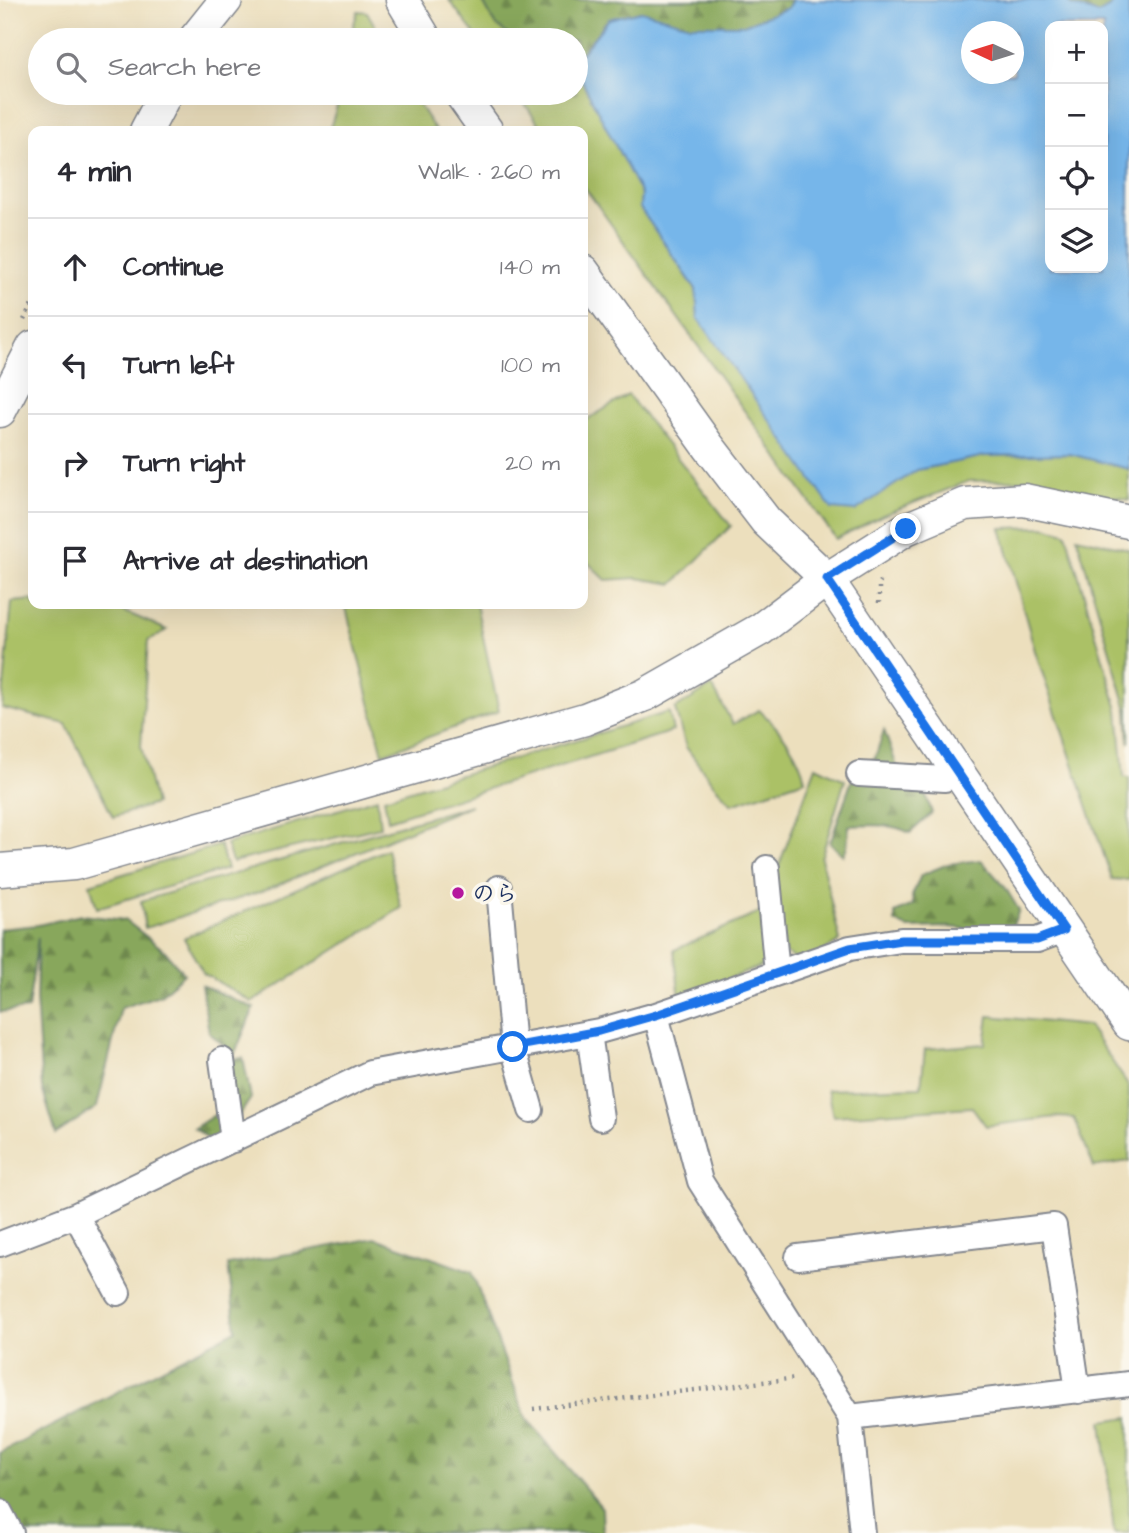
<!DOCTYPE html>
<meta charset="utf-8">
<style>
body{margin:0;font-family:"Architects Daughter","Klee One",sans-serif;background:#f2f2f3;color:#2b2b33}
.controls{position:absolute;right:21px;top:21px;display:grid;overflow:hidden;border-radius:14px;box-shadow:0 7px 28px #0002}
.controls button{width:63px;height:63px;display:grid;place-items:center;padding:0;border:0;border-bottom:2px solid #e1e1e2;background:#fff;color:#2b2b33;font:35px sans-serif}
.compass{position:absolute;left:961px;top:21px;width:63px;height:63px;border-radius:50%;background:#fff;box-shadow:0 7px 28px #0002;rotate:274deg}
.stop{position:absolute;width:21px;height:21px;margin:-16px;border:5px solid #1a73e8;border-radius:50%;background:#fff}
.stop.end{background:#1a73e8;border-color:#fff;box-shadow:0 2px 7px #0008}
.list{margin:0;padding:0;list-style:none}
h2{display:flex;justify-content:space-between;align-items:center;height:91px;margin:0;padding:0 28px;font-size:30px}
h2 small{font-size:23px;font-weight:400;color:#7c7c81}
.list li{display:grid;grid-template-columns:46px 1fr auto;gap:21px;align-items:center;box-sizing:border-box;height:98px;padding:0 28px;border-top:2px solid #e1e1e2}
.list b{display:block;font-size:26px;white-space:nowrap}
.list em{font-size:23px;font-style:normal;color:#7c7c81}
.icon{flex:none;width:38px;height:38px;fill:none;stroke:currentColor;stroke-width:2;stroke-linecap:round;stroke-linejoin:round}
.map{position:relative;flex:none;width:1129px;height:1533px;overflow:hidden}
.search{position:absolute;background:#fff;box-shadow:0 7px 28px #0002;left:28px;top:28px;width:560px;height:77px;display:flex;align-items:center;gap:18px;box-sizing:border-box;padding:0 24px;border-radius:38px;color:#7c7c81;font-size:26px}
.panel{position:absolute;background:#fff;box-shadow:0 7px 28px #0002;left:28px;top:126px;width:560px;height:483px;border-radius:14px}
.map>svg:first-child{display:block}
</style>
<div class="map">
<svg width="1129" height="1533" viewBox="0 0 1129 1533">
<defs>
<pattern id="forest-firs" width="22" height="20" patternUnits="userSpaceOnUse" patternTransform="scale(1.75)"><rect width="22" height="20" fill="#88a75b"/><path d="M5 1l3.5 6h-7zM16 11l3.5 6h-7z" fill="#6e884e"/></pattern>
</defs>
<rect width="100%" height="100%" fill="#fbf7ec"/>
<filter id="ink" filterUnits="userSpaceOnUse"><feTurbulence type="fractalNoise" baseFrequency=".0143" numOctaves="2"/><feDisplacementMap in="SourceGraphic" scale="14" xChannelSelector="R" yChannelSelector="G"/><feConvolveMatrix kernelMatrix="1 2 1 2 8 2 1 2 1" color-interpolation-filters="sRGB"/></filter>
<filter id="wash" filterUnits="userSpaceOnUse"><feTurbulence type="fractalNoise" baseFrequency=".00686" numOctaves="4" result="noise"/><feDisplacementMap in="SourceGraphic" scale="28" xChannelSelector="R" yChannelSelector="G"/><feGaussianBlur stdDeviation="1.57" result="paint"/><feColorMatrix in="noise" values="0 0 0 0 0 0 0 0 0 0 0 0 0 0 0 0 0 1.4 0 .05"/><feComposite in="paint" operator="in"/></filter>
<g filter="url(#wash)">
<rect width="100%" height="100%" fill="#ecdfbd"/>
<path fill="#abc166" stroke="#637862" stroke-width="2" d="M 449,0 L 482,0 L 495,24 L 516,40 L 479,40 Z
M 358,11 L 367,12 L 383,40 L 349,40 Z
M 576,69 L 641,194 L 640,208 L 696,290 L 698,318 L 855,511 L 917,470 L 985,456 L 1070,454 L 1129,469 L 1129,500 L 1030,480 L 969,481 L 883,515 L 836,539 L 583,185 L 583,131 L 544,131 L 517,93 L 576,93 Z
M 337,93 L 411,93 L 436,131 L 329,131 L 337,106 Z
M 628,395 L 731,526 L 673,584 L 637,578 L 606,580 L 583,558 L 583,422 Z
M 1046,527 L 1066,533 L 1118,710 L 1124,777 L 1129,778 L 1129,880 L 1112,879 L 1035,651 L 1001,528 Z
M 1077,537 L 1129,549 L 1129,743 L 1127,710 Z
M 33,600 L 33,604 L 107,604 L 167,630 L 148,641 L 141,746 L 155,804 L 113,817 L 66,724 L 2,708 L 12,602 Z
M 345,604 L 476,604 L 499,711 L 383,754 Z
M 712,686 L 733,724 L 759,710 C 780,729 799,752 805,780 L 732,804 L 714,785 L 686,747 L 675,709 Z
M 669,712 L 673,731 L 388,820 L 384,798 Z
M 816,766 L 845,780 L 821,858 L 840,941 L 803,964 L 785,953 L 775,876 Z
M 377,798 L 380,827 L 232,862 L 226,844 Z
M 471,805 L 263,891 L 145,928 L 141,901 Z
M 220,845 L 227,869 L 97,908 L 90,884 Z
M 387,849 L 401,908 L 252,1002 L 203,973 L 184,938 Z
M 761,912 L 765,965 L 680,998 L 674,950 Z
M 989,1016 L 1088,1026 L 1129,1086 L 1129,1161 L 1094,1167 L 1074,1118 L 1056,1117 L 986,1126 L 972,1107 L 833,1116 L 827,1090 L 921,1087 L 925,1049 L 985,1044 Z
M 1129,1417 L 1129,1533 L 1114,1533 L 1102,1421 Z"/>
<path fill="url(#forest-firs)" stroke="#526b5c" stroke-width="2" d="M 482,0 L 792,0 L 788,8 L 744,25 L 690,25 L 641,11 L 609,19 L 576,59 L 576,40 L 515,40 L 495,24 Z
M 1067,0 L 1116,0 L 1110,7 L 1098,14 L 1070,5 Z
M 884,730 L 899,772 L 925,792 L 932,813 L 910,833 C 891,823 870,825 849,826 L 847,847 L 843,855 L 830,843 L 856,768 L 875,758 Z
M 981,860 L 1005,887 L 1019,910 L 1013,925 L 999,930 L 984,931 L 950,927 L 908,928 L 895,922 L 895,913 L 913,905 L 912,896 L 921,875 L 948,864 Z
M 81,915 L 125,920 L 165,951 L 184,974 L 162,994 L 121,1008 L 97,1107 L 56,1134 L 42,1088 L 36,999 L 38,938 L 28,1009 L 0,1012 L 0,929 L 38,925 Z
M 201,985 L 254,1008 L 234,1055 L 209,1032 Z
M 243,1058 L 251,1098 L 219,1146 L 194,1128 L 219,1112 L 222,1060 Z
M 375,1238 L 472,1272 L 526,1418 L 602,1508 L 603,1533 L 0,1533 L 0,1453 L 236,1330 L 228,1265 Z"/>
<path fill="#76b6ea" stroke="#4872a4" stroke-width="2" fill-rule="evenodd" d="M 792,0 L 1067,0 L 1071,5 L 1098,14 L 1110,7 L 1116,0 L 1129,0 L 1129,469 L 1070,454 L 985,456 L 917,470 L 855,511 L 832,509 L 698,318 L 696,289 L 640,208 L 641,194 L 576,69 L 576,60 L 609,19 L 641,11 L 690,25 L 744,25 L 788,8 ZM 1050,26 L 1103,26 L 1103,268 L 1050,268 ZM 972,32 L 1014,32 L 1014,74 L 972,74 Z"/>
</g>
<g filter="url(#ink)">
<g fill="none" stroke-linecap="round" stroke-linejoin="round">
<g stroke="#84878e" stroke-width="28">
<path id="minor" d="M 859,774 L 945,779 L 957,772
M 767,868 L 777,973
M 499,888 L 513,1047 L 531,1110
M 656,1015 L 700,1181 L 850,1417 L 862,1533
M 589,1033 L 601,1118
M 222,1060 L 233,1140
M 76,1215 L 118,1293
M 0,1244 L 76,1215 L 370,1073 L 599,1031 L 656,1015 L 850,948 L 901,940 L 1037,940 L 1064,930
M 798,1257 L 1054,1226 L 1078,1391
M 850,1417 L 1129,1384
M 0,1512 L 11,1533"/>
</g>
<g stroke="#84878e" stroke-width="35">
<path id="tertiary" d="M 402,0 L 426,40
M 194,40 L 226,0
M 460,93 L 487,131
M 146,131 L 166,93
M 583,271 L 709,447 L 766,521 L 827,579 L 1129,1024
M 0,411 L 33,347
M 0,870 L 74,864 L 585,719 L 645,695 L 761,629 L 827,579 L 906,529 L 965,504 L 1024,500 L 1129,522"/>
</g>
<path stroke="#84878e" stroke-width="4.5" stroke-dasharray="2 5" stroke-linecap="butt" d="M 24,320 L 33,303
M 879,603 L 879,584 L 881,581
M 533,1409 L 797,1378"/>
<use href="#minor" stroke="#fff" stroke-width="24"/>
<use href="#tertiary" stroke="#fff" stroke-width="32"/>
</g>
</g>
<g fill="none" stroke-linecap="round" stroke-linejoin="round" filter="url(#ink)">
<path stroke="#1a73e8" stroke-width="9" d="M 513,1047 L 599,1031 L 656,1015 L 850,948 L 901,940 L 1037,940 L 1064,930 L 827,579 L 906,529"/>
</g>
<circle fill="#b5179e" stroke="#fbf7ec" stroke-width="2.5" cx="458" cy="893" r="7"/>
<g text-anchor="middle" stroke-width="7" stroke-linejoin="round" paint-order="stroke">
<g font-size="23" font-weight="bold" fill="#1b2f5e" stroke="#fbf7ec" text-anchor="start">
<text x="472" y="901">のら</text>
</g>
</g>
</svg>
<div class="controls">
<button>+</button>
<button>−</button>
<button><svg class="icon" aria-label="locate" viewBox="0 0 24 24"><circle cx="12" cy="12" r="6"/><path d="M12 2v4M12 18v4M2 12h4M18 12h4"/></svg></button>
<button><svg class="icon" aria-label="layers" viewBox="0 0 24 24"><path d="M12 4l9 5-9 5-9-5zM3 14l9 5 9-5"/></svg></button>
</div>
<svg class="compass" viewBox="-18 -18 36 36"><path d="M0-13l5 13h-10z" fill="#e53935"/><path d="M0 13l5-13h-10z" fill="#7c7c81"/></svg>
<div class="stop" style="left:513px;top:1047px"></div>
<div class="stop end" style="left:906px;top:529px"></div>
<div class="search"><svg class="icon" aria-label="search" viewBox="0 0 24 24"><circle cx="10" cy="10" r="6"/><path d="M15 15l6 6"/></svg>Search here</div>
<section class="panel">
<h2>4 min<small>Walk · 260 m</small></h2>
<ul class="list">
<li><svg class="icon" aria-label="ahead" viewBox="0 0 24 24"><path d="M12 20V5M6 11l6-6 6 6"/></svg><div><b>Continue</b></div><em>140 m</em></li>
<li><svg class="icon" aria-label="left" viewBox="0 0 24 24"><path d="M17 20v-9H6M10 6l-5 5 5 5"/></svg><div><b>Turn left</b></div><em>100 m</em></li>
<li><svg class="icon" aria-label="right" viewBox="0 0 24 24"><path d="M7 20v-9h11M14 6l5 5-5 5"/></svg><div><b>Turn right</b></div><em>20 m</em></li>
<li><svg class="icon" aria-label="arrive" viewBox="0 0 24 24"><path d="M6 21V4h12l-3 4 3 4H6"/></svg><div><b>Arrive at destination</b></div></li>
</ul>
</section>
</div>
